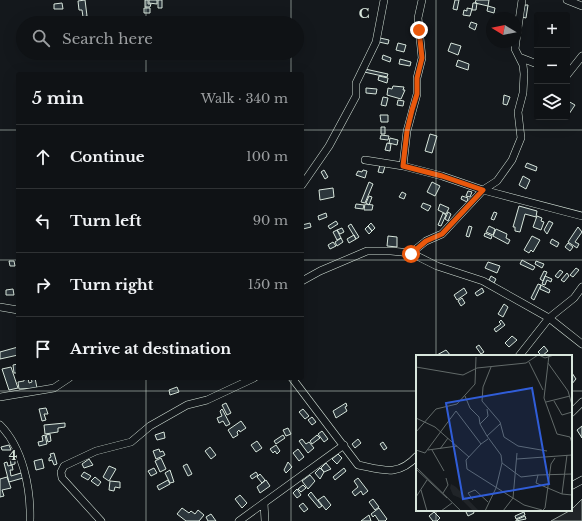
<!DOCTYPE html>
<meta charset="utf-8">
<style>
body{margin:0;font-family:"Libre Baskerville",serif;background:#1d2022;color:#f1f3f6}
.controls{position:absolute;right:12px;top:12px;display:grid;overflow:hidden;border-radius:4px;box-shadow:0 4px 16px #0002}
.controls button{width:36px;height:36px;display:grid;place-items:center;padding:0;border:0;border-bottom:1px solid #2f3234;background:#0f1215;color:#f1f3f6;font:20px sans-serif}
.compass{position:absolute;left:486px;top:12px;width:36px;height:36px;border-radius:50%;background:#0f1215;box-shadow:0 4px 16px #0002;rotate:280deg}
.stop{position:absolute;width:12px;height:12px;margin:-9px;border:3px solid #ea580c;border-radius:50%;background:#fff}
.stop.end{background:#ea580c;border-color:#fff;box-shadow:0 1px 4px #0008}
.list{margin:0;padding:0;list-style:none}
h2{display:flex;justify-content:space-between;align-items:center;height:52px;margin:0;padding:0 16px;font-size:17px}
h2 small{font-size:13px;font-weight:400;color:#9b9ea0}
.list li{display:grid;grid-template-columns:26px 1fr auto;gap:12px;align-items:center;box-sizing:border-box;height:64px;padding:0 16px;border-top:1px solid #2f3234}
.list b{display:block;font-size:15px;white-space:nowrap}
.list em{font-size:13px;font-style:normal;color:#9b9ea0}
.icon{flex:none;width:22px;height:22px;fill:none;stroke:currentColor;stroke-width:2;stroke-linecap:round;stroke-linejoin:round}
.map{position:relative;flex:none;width:582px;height:521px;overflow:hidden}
.search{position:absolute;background:#0f1215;box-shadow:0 4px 16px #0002;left:16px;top:16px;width:288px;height:44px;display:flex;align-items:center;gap:10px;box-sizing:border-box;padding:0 14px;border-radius:22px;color:#9b9ea0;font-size:15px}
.panel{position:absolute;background:#0f1215;box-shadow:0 4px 16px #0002;left:16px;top:72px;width:288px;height:308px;border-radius:4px}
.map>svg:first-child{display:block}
</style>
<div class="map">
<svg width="582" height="521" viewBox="0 0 582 521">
<rect width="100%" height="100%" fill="#14181c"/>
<path fill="#202428" stroke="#939e99" d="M 582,499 L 582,521 L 551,521 L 571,510 Z"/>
<path fill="#2c363c" stroke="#d8e6dc" d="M 85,0 L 87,16 L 83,17 L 82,10 L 79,10 L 78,1 Z
M 145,0 L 148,0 L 148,4 L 151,4 L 150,7 L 145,7 Z
M 149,0 L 157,0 L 157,4 L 149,3 Z
M 158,0 L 162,0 L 162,8 L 158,8 Z
M 455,0 L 459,0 L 457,10 L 453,9 Z
M 476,0 L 489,0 L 488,6 L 475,3 Z
M 62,3 L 63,9 L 54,9 L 54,4 Z
M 473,3 L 477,3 L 476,10 L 472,10 Z
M 525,5 L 528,5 L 526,18 L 522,17 Z
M 488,6 L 495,8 L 494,13 L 487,11 Z
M 144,8 L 150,8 L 150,13 L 144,13 Z
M 467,8 L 472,9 L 470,16 L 463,15 L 464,10 L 467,11 Z
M 80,17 L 80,20 L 73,22 L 72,19 Z
M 471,22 L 477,24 L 475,30 L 469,27 Z
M 380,38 L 389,40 L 388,44 L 379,42 Z
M 398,43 L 406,45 L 404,52 L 396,50 Z
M 451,43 L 461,46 L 458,55 L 448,51 Z
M 383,55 L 391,58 L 390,62 L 382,59 Z
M 400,59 L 411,62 L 410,66 L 399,64 Z
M 458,60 L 469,64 L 468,70 L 456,66 Z
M 365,69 L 388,74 L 387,77 L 364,72 Z
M 379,76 L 388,78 L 387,83 L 378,80 Z
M 393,86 L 404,87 L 403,90 L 405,90 L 401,99 L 387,95 L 388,88 L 392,89 Z
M 366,88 L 377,89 L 376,94 L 366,93 Z
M 504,95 L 510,97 L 507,105 L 503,104 Z
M 383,97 L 388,98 L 386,106 L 381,105 Z
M 398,100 L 404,101 L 403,106 L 397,105 Z
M 568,101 L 575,105 L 569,114 L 567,113 Z
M 380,115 L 388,115 L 388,122 L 381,122 Z
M 381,127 L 385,127 L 385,134 L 381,134 Z
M 430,134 L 437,136 L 432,153 L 425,151 Z
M 381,135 L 389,136 L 388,140 L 380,139 Z
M 390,138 L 398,140 L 397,145 L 389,143 Z
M 387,143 L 391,144 L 390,151 L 385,150 Z
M 527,163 L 537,167 L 536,171 L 525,167 Z
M 380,165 L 385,166 L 383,173 L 378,172 Z
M 324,170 L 328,177 L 325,179 L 321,172 Z
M 363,170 L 367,171 L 365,178 L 356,175 L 358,171 L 362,172 Z
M 523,176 L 530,180 L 526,189 L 519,185 Z
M 369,182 L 373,184 L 365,203 L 361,202 Z
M 432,182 L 440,186 L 435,196 L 427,192 Z
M 333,188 L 334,197 L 320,200 L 319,190 Z
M 468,191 L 472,192 L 470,197 L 466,196 Z
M 402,192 L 406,194 L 404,199 L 399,197 Z
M 369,196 L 372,197 L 369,205 L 366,203 Z
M 462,196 L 468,198 L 467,202 L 461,199 Z
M 423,203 L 431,206 L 428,211 L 421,207 Z
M 356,204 L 364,205 L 363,209 L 355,208 Z
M 365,204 L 373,205 L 372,210 L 364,210 Z
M 440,204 L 449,208 L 446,214 L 438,210 Z
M 519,206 L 537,211 L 536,217 L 525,214 L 520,232 L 515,231 L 515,227 L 513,227 Z
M 448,212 L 451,214 L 448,221 L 445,219 Z
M 494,212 L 497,213 L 494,220 L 491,219 Z
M 326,213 L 327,217 L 319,220 L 318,216 Z
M 443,213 L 446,215 L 441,226 L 438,225 Z
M 537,216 L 542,218 L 541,221 L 544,222 L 541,230 L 533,227 Z
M 336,221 L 338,224 L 330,229 L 328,226 Z
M 549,221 L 553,223 L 547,234 L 544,230 Z
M 310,223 L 311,227 L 303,229 L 302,225 Z
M 371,223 L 375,228 L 372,231 L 368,226 Z
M 351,224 L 359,237 L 356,239 L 348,226 Z
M 368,226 L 372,231 L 369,234 L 365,229 Z
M 469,226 L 472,227 L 469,237 L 466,236 Z
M 489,226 L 495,229 L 493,235 L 486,232 Z
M 578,227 L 582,232 L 575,242 L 579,244 L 577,248 L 568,242 Z
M 342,228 L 344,232 L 340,234 L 337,230 Z
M 496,229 L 507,234 L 506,238 L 510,240 L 508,244 L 493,236 Z
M 337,230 L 341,238 L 337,240 L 333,232 Z
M 485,233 L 492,236 L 491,239 L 484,236 Z
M 354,235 L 356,239 L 349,243 L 347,239 Z
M 388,236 L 397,237 L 397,247 L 387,246 Z
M 532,236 L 540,240 L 533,252 L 531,250 L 529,253 L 524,250 Z
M 341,238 L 343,242 L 337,246 L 335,242 Z
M 552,239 L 559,243 L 557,247 L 550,243 Z
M 333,242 L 336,246 L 330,249 L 328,245 Z
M 568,243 L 573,247 L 570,251 L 565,247 Z
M 522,260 L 535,267 L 533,270 L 520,264 Z
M 9,261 L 14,261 L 15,266 L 10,266 Z
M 536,261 L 544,264 L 542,268 L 535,264 Z
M 488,262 L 500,266 L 497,273 L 485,268 Z
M 576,268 L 579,270 L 573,277 L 570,275 Z
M 560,270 L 563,272 L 558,278 L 555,276 Z
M 544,271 L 547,272 L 543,281 L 540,279 Z
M 567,273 L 569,276 L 564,282 L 561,280 Z
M 491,276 L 496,279 L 494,283 L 489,280 Z
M 545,276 L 552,279 L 551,282 L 547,280 L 545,285 L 542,284 Z
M 538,284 L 541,285 L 534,300 L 531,298 Z
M 541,285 L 550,290 L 549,293 L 540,289 Z
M 464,288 L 467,293 L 457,300 L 454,295 Z
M 482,288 L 484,292 L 477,296 L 475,293 Z
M 13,289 L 14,295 L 6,295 L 6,290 Z
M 462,298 L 465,303 L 461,306 L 458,301 Z
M 504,304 L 508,307 L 503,317 L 498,314 Z
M 501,320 L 505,325 L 496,332 L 494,329 L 501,324 L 499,322 Z
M 512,336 L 517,340 L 509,347 L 505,343 Z
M 479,345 L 484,352 L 481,354 L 476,347 Z
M 544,346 L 548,351 L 542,356 L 538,352 Z
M 18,347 L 18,355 L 0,359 L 0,352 Z
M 446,350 L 451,356 L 438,356 L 437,355 Z
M 18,364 L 18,373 L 14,373 L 13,365 Z
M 11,367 L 18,388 L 9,390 L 2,369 Z
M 572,373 L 576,379 L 571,385 L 571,374 Z
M 24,378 L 28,378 L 29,383 L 32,382 L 31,378 L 35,378 L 37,388 L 19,389 L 18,382 L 24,381 Z
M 177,387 L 179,392 L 170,395 L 169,390 Z
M 226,403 L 231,413 L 227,415 L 222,405 Z
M 346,403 L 347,406 L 345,407 L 347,411 L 336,418 L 333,411 Z
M 46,408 L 48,414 L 44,414 L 46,420 L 42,421 L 39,409 Z
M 222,409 L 230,424 L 226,426 L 223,421 L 219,423 L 217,418 L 222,416 L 220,411 Z
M 303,409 L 309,416 L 305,419 L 299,412 Z
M 312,417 L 316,422 L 312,425 L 308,420 Z
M 241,421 L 246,428 L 240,432 L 239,430 L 237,432 L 238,435 L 233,438 L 228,430 Z
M 65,423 L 65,427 L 58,428 L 58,432 L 45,434 L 44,425 Z
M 582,426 L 582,438 L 577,430 Z
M 288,428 L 291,434 L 286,436 L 283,430 Z
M 322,431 L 328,439 L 324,442 L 318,434 Z
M 164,432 L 165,438 L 157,440 L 155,435 Z
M 50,434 L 51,441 L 48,442 L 46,435 Z
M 45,435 L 47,444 L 39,446 L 38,442 L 43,441 L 42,436 Z
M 283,435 L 285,438 L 276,444 L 274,441 Z
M 317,435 L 320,438 L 312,444 L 310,441 Z
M 302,439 L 306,444 L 309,442 L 314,448 L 308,453 L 299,441 Z
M 358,439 L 361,443 L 355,448 L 352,444 Z
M 257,441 L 262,448 L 256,452 L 251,445 Z
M 383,442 L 387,448 L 384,450 L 380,444 Z
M 9,445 L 11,450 L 2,450 L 1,447 Z
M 276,445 L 280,451 L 277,454 L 275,451 L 273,453 L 270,449 Z
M 210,447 L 216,455 L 211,459 L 205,451 Z
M 159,449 L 160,452 L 163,451 L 165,455 L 156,459 L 153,451 Z
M 298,449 L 304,457 L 299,461 L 293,453 Z
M 54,453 L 57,464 L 54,465 L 52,460 L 49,461 L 49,458 L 51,457 L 50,454 Z
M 338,454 L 342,458 L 337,464 L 332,459 Z
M 10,457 L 15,457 L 15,464 L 11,465 Z
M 161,458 L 166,469 L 160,472 L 155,461 Z
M 42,459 L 44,468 L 36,470 L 34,461 Z
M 89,459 L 93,465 L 84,468 L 82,464 Z
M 7,462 L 8,466 L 12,465 L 13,470 L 10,470 L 11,476 L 21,473 L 23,478 L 9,482 L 4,463 Z
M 288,462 L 292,467 L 286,473 L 284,470 Z
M 326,463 L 331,469 L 324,472 L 321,468 Z
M 187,464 L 192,474 L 188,476 L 183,466 Z
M 109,466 L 116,469 L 109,481 L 103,477 Z
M 154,468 L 157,473 L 151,476 L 148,471 Z
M 320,468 L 324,472 L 320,479 L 315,473 Z
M 344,468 L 346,471 L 335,480 L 333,477 Z
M 170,470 L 174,482 L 170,483 L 165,473 Z
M 84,472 L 91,476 L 88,480 L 81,476 Z
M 256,472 L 258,475 L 252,479 L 250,476 Z
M 260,474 L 265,480 L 262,483 L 257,477 Z
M 310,475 L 315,481 L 308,489 L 302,481 Z
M 7,477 L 11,488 L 2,490 L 4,496 L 0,497 L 0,479 Z
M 95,477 L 101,482 L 98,486 L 91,481 Z
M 358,478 L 368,491 L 363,495 L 361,491 L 355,496 L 352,492 L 358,487 L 354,481 Z
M 168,480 L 170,484 L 159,490 L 157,486 Z
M 266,480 L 270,486 L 260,493 L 257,487 Z
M 110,481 L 120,482 L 120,488 L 115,487 L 114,491 L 109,490 Z
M 303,485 L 306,488 L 301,492 L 298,489 Z
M 297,489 L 301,495 L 297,498 L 293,493 Z
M 311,492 L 322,506 L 319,508 L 308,495 Z
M 240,495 L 247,503 L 242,508 L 235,499 Z
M 324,496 L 331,505 L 326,510 L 318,500 Z
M 373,499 L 379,507 L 375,510 L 369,502 Z
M 303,503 L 308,509 L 304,512 L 299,506 Z
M 182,508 L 189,513 L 191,511 L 195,514 L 198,510 L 204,515 L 199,521 L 186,521 L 177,514 Z
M 379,508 L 387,519 L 385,521 L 379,521 L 375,515 L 373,517 L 371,514 Z
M 469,510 L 473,510 L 474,513 L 468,516 L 466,512 Z
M 434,512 L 440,518 L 437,521 L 433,521 L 429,516 Z
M 524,512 L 525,515 L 516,519 L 515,516 Z
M 211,514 L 216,521 L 208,521 L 206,517 Z
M 369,515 L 371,521 L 361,521 Z
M 525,516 L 526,519 L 516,521 L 516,520 Z"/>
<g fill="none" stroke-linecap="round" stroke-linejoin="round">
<g stroke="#d8e6dc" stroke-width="8">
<path id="minor" d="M 567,0 L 582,6
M 516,41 L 522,0
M 516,42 L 515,49 L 519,57
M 567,75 L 582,56
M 365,160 L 403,166 L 442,176 L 483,190 L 582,216
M 403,166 L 407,131 L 417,94 L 417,78 L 422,58 L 418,18 L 422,0
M 302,185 L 329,146 L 356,96 L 356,83 L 376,42 L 384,0
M 411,253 L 426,241 L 442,234 L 483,190 L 497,181 L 512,160 L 521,138 L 518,112 L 523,93 L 524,74 L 523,65 L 519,57 L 537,64
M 302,281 L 320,271 L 367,251 L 391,251 L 411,253 L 437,266 L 483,281 L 549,318 L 582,344
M 0,307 L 18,310
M 519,356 L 549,318 L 574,298 L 582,287
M 292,378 L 358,465 C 383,470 398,477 417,456
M 0,397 L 54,388 L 69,378
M 571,413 L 582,402
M 0,425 C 23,448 31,489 30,521
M 571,486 L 582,480
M 264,503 L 265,521
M 101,521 L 62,478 L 61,472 L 64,466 L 96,451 L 131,442 L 150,426 L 187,405 L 207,400 L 254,378
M 239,521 L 344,445"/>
</g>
<use href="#minor" stroke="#14181c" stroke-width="7"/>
</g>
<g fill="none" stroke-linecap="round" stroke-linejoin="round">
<path stroke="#ea580c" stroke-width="5" d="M 411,254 L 426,241 L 442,234 L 483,190 L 442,176 L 403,166 L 407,131 L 412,110 L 417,94 L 417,78 L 422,58 L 419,30"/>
</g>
<path fill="none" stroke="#d8e6dc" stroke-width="1" stroke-opacity="0.55" d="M 146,0 L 146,23M 291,0 L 291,23M 436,0 L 436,356M 146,53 L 146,74M 291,53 L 291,74M 0,130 L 18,130M 302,130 L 582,130M 0,260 L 18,260M 302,260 L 582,260M 146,378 L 146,521M 291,378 L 291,521M 0,391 L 417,391M 571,391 L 582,391M 436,510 L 436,521"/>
<g transform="translate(416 355)">
<rect width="156" height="156" fill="#14181c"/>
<path d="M 35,129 L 40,132 L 63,156 L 57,156 L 44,143 L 37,140 L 34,133 Z" fill="#202428"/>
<path fill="none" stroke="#626a69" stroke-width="1" d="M 123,0 L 129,3 L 138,0M 133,0 L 128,43 L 141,79 L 154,82 L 156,88M 113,7 L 127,35M 132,8 L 152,36 L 156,50M 0,12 L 47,20 L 61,13 L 110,8 L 122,0M 75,12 L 67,32 L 66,46 L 84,67 L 88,82 L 102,91 L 131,96M 49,41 L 54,53 L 63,62 L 64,69M 138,46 L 146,60 L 156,57M 130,47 L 154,41M 71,54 L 72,61 L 64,69 L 71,81 L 84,69M 0,63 L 19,72 L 53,102M 0,77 L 20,54 L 41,49 L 59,29 L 60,2M 65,89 L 50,105 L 51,114 L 108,150 L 126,155M 24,94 L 32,83M 0,95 L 9,98 L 40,56 L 65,89 L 72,84M 12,95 L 41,91M 16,95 L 28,116M 101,104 L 156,100M 86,108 L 105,122 L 122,120 L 120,128 L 146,139 L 156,140M 0,112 L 45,156M 0,114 L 31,143M 122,120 L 156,119M 5,135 L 11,156M 27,138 L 32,130 L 30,123M 146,139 L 151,100M 0,142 L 11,125M 57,145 L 52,138 L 59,135 L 72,147M 25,156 L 36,148M 69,156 L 80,133 L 86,108 L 85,100 L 71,81M 87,156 L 97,143 L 101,98M 126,156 L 129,153 L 135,109 L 139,103"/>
<path fill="#305dd8" fill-opacity="0.15" stroke="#305dd8" stroke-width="2" d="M 116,33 L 133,129 L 47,144 L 30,48 Z"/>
<rect width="156" height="156" fill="none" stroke="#d8e6dc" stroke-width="2"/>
</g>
<g font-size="13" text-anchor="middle" font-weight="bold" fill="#d8e6dc" stroke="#14181c" stroke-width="3" stroke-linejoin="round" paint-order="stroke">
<text x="364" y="18">C</text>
<text x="13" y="460">4</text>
</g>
</svg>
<div class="controls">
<button>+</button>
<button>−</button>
<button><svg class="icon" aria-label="layers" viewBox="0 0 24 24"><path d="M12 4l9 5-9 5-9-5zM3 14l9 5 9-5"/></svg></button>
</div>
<svg class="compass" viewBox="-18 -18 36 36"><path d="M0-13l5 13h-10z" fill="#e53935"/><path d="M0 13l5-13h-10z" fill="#9b9ea0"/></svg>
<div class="stop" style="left:411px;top:254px"></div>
<div class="stop end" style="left:419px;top:30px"></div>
<div class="search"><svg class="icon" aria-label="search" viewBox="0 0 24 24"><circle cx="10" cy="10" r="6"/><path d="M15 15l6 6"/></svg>Search here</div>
<section class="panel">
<h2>5 min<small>Walk · 340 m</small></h2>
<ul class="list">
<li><svg class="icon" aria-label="ahead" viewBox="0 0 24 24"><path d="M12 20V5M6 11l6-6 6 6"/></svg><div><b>Continue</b></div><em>100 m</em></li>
<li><svg class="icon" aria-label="left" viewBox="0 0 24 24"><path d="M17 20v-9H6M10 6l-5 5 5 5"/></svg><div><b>Turn left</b></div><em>90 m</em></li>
<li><svg class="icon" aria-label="right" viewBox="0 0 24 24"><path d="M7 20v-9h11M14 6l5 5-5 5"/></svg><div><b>Turn right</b></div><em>150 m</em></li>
<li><svg class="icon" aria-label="arrive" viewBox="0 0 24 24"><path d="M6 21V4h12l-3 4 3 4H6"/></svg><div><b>Arrive at destination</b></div></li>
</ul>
</section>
</div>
